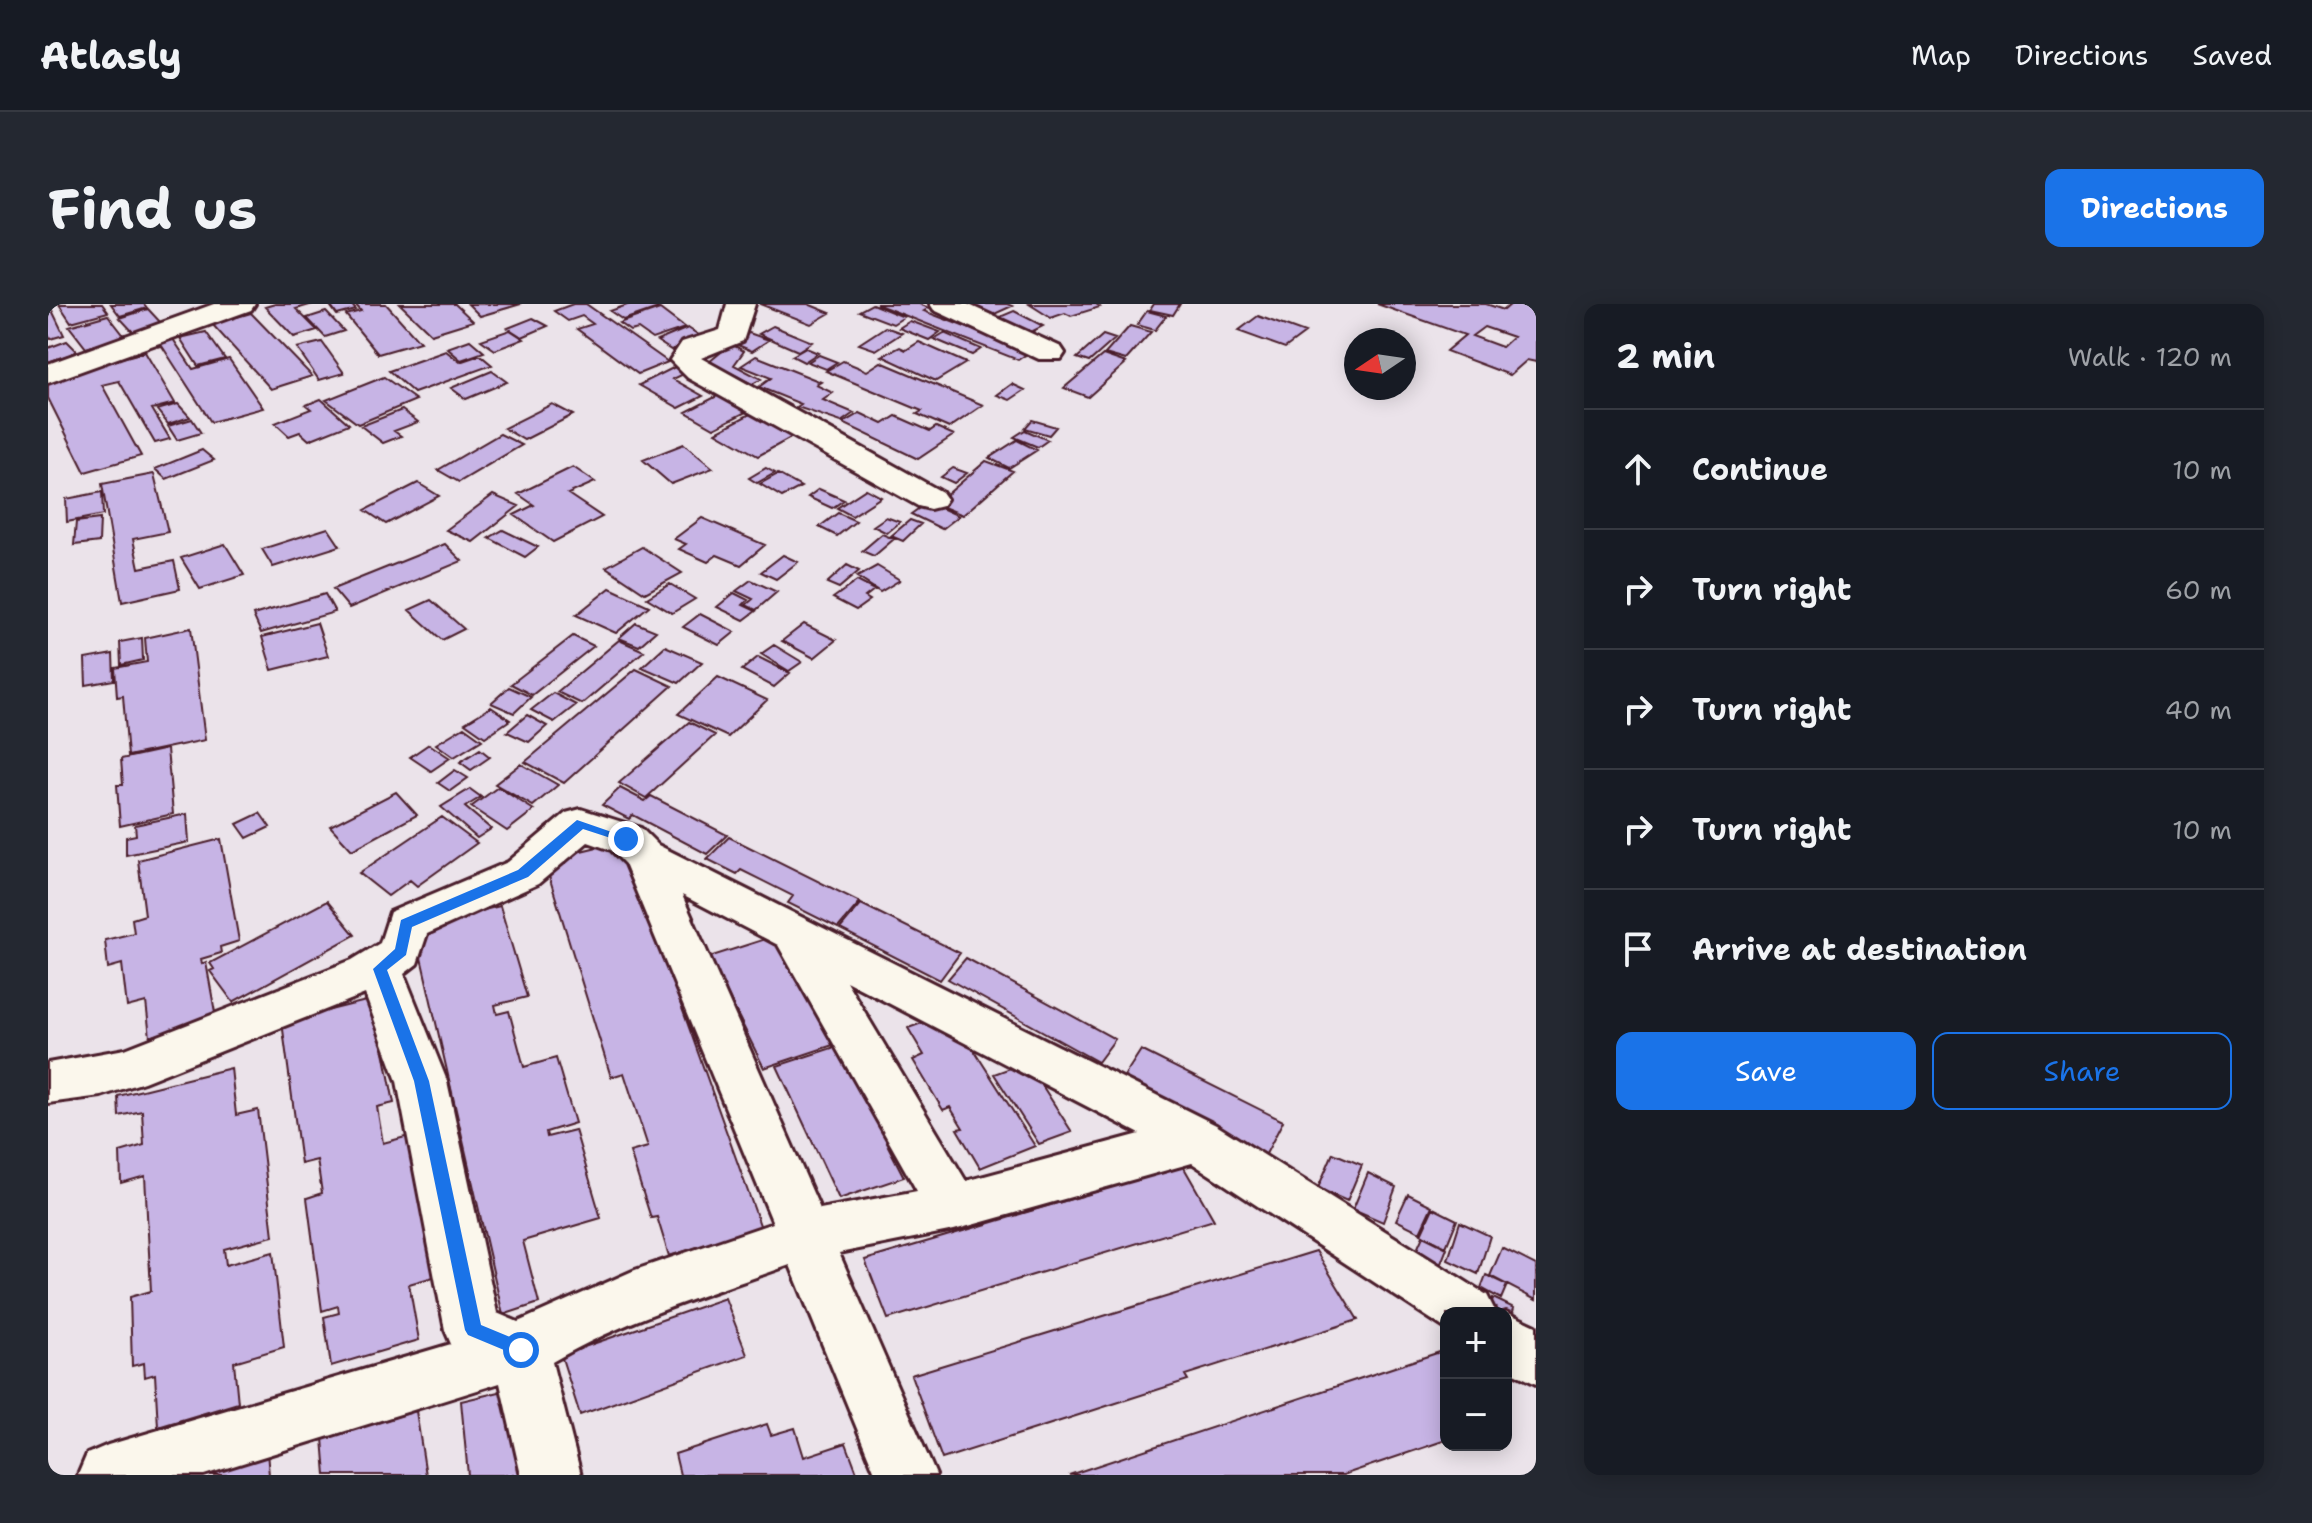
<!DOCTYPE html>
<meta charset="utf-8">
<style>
body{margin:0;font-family:"Shantell Sans",sans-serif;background:#242831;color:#f1f3f6}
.controls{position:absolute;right:24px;bottom:24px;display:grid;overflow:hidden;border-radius:16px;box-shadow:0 4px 20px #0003}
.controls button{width:72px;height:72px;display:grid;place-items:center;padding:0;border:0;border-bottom:2px solid #363941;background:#171b24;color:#f1f3f6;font:40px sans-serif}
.compass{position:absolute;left:1296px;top:24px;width:72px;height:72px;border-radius:50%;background:#171b24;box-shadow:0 4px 20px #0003;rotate:257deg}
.stop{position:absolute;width:24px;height:24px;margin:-18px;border:6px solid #1a73e8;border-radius:50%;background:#fff}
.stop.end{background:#1a73e8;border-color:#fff;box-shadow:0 2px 8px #0008}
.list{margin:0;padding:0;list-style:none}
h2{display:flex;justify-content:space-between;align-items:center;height:104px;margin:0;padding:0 32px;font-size:34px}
h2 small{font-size:26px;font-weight:400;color:#9ea1a6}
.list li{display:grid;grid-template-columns:52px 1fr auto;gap:24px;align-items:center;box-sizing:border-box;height:120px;padding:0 32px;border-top:2px solid #363941}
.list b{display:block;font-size:30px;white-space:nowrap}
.list em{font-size:26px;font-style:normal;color:#9ea1a6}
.actions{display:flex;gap:16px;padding:24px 32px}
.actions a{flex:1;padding:18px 0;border:2px solid #1a73e8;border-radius:16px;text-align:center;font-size:28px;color:#1a73e8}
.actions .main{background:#1a73e8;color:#fff}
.icon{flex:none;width:44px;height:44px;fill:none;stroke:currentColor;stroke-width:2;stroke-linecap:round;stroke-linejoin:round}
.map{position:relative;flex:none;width:1488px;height:1171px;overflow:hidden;border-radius:16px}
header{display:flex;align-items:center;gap:48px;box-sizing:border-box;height:112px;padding:0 40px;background:#171b24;border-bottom:2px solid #363941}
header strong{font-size:38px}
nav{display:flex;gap:44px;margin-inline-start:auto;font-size:28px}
.intro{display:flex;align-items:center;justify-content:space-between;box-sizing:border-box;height:192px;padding:0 48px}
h1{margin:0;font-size:56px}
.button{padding:20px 36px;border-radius:16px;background:#1a73e8;color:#fff;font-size:28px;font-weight:700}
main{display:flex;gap:48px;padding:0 48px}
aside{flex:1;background:#171b24;border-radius:16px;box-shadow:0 4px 20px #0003}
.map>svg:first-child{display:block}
</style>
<header>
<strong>Atlasly</strong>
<nav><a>Map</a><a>Directions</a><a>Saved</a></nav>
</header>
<div class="intro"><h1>Find us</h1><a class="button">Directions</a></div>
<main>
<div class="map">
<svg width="1488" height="1171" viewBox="0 0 1488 1171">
<rect width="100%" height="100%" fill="#ebe3ea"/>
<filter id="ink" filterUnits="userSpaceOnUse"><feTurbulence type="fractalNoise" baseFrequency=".0125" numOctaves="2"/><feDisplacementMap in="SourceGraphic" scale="16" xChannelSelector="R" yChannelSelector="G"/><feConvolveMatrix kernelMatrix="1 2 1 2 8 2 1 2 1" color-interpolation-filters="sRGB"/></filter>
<g filter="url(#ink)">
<path fill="#c7b4e5" stroke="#4a1f2b" stroke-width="2" fill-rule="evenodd" d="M 1,0 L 16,31 L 2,35 L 0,30 Z
M 11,0 L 54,0 L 60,8 L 23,18 Z
M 63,0 L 96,0 L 99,4 L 72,12 Z
M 227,0 L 265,0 L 248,5 L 269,26 L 246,33 L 217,3 Z
M 281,0 L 303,0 L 308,6 L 289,11 Z
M 307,0 L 338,0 L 372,38 L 330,50 L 298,11 L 313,7 Z
M 352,0 L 407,0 L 425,17 L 383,30 Z
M 420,0 L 473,0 L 432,12 Z
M 525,0 L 538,0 L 620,58 L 590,70 L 529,25 L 545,20 L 534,12 L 520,17 L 506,7 Z
M 582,0 L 604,0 L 610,4 L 575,16 L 562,7 Z
M 712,0 L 760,0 L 782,9 L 763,20 Z
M 824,0 L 856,13 L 845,20 L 811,7 Z
M 828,0 L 871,0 L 881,4 L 876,7 L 982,48 L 970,56 Z
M 914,0 L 959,0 L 964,2 L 940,13 Z
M 981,0 L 1048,0 L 1052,3 L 1023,12 L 1017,9 L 1003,14 Z
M 1106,0 L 1132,0 L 1125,11 L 1102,6 Z
M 1329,0 L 1438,0 L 1456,6 L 1463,0 L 1488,0 L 1488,58 L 1479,56 L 1462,71 L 1398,47 L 1417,31 ZM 1436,23 L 1465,33 L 1454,43 L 1424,32 Z
M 100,5 L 114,20 L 86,29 L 72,14 Z
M 612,5 L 637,24 L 604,35 L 590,25 L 582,27 L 571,19 Z
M 966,7 L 995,22 L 977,31 L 947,15 Z
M 1099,7 L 1118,12 L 1107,26 L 1089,21 Z
M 278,8 L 296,27 L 277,33 L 259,14 Z
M 203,9 L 264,72 L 223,85 L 164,20 Z
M 60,11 L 77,33 L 38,44 L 21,22 Z
M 1210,12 L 1257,29 L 1237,44 L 1190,27 Z
M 485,14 L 500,22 L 474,33 L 460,24 Z
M 862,17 L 892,28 L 881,36 L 851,24 Z
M 725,22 L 764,38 L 750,47 L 711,30 Z
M 1082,22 L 1103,28 L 1078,56 L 1057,50 Z
M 837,23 L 854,29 L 828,46 L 811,40 Z
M 640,24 L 654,33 L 623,46 L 609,37 Z
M 462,26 L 476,35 L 447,46 L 433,36 Z
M 158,28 L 177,55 L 150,62 L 132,34 Z
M 121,29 L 145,65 L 181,55 L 215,104 L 163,118 L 114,42 L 109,43 L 103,33 Z
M 701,29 L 721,36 L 704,47 L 685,39 Z
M 896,29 L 933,45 L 924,51 L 886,35 Z
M 1055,31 L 1067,35 L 1041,58 L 1029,54 Z
M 422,36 L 436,48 L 413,56 L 399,44 Z
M 19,37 L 30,48 L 0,58 L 0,44 Z
M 274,38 L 296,69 L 271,76 L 249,44 Z
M 871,38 L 918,59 L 888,77 L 834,52 L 852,43 L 858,46 Z
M 683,40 L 696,47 L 686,61 L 713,75 L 704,80 L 661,58 Z
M 758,44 L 770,49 L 756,58 L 744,52 Z
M 398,47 L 412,58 L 432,51 L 444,61 L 366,89 L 341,67 Z
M 97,48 L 127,99 L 104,105 L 122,135 L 107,139 L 71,77 L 54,81 L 93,152 L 37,168 L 0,94 L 0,73 Z
M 771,51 L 789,58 L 778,65 L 760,58 Z
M 1055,51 L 1078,59 L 1040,93 L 1016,84 Z
M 708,52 L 773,78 L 768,81 L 785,89 L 775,96 L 806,109 L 793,118 L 749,103 L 753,100 L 711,83 L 723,74 L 693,62 Z
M 795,57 L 819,67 L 833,58 L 935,101 L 901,124 L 869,110 L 874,107 L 778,67 Z
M 631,61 L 642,67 L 625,75 L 655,92 L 631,104 L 591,81 Z
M 444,67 L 459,78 L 418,95 L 403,84 Z
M 336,73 L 368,96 L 310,120 L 278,96 Z
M 964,80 L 977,86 L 962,96 L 949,91 Z
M 677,88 L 706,104 L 666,124 L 638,108 Z
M 273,95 L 301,120 L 261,136 L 252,128 L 241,132 L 227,119 L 263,105 L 258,101 Z
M 130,100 L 142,113 L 120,120 L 109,106 Z
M 504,100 L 525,111 L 476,136 L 456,124 Z
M 354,106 L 370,118 L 346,127 L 353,132 L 335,139 L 313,122 Z
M 706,108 L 748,131 L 710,152 L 668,128 Z
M 812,109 L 835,120 L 848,112 L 882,127 L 888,123 L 906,131 L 870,155 L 795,119 Z
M 144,115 L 153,129 L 129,136 L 120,122 Z
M 984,116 L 1008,123 L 1001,131 L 977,124 Z
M 977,126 L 1000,136 L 990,143 L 966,133 Z
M 452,130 L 474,141 L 411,178 L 390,166 Z
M 969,136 L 989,146 L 961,164 L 941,154 Z
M 636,140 L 665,164 L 623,180 L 595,156 Z
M 154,146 L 166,156 L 118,175 L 107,165 Z
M 938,157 L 965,167 L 915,211 L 888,200 Z
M 525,163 L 547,178 L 520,190 L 554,213 L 505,238 L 466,211 L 486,201 L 470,190 Z
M 718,164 L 727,169 L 709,179 L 701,174 Z
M 905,164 L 919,169 L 906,179 L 893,173 Z
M 106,170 L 120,228 L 85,235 L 91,264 L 126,257 L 132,285 L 74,298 L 54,180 Z
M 730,170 L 753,183 L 734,193 L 712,180 Z
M 370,179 L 391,192 L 338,220 L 317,206 Z
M 771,185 L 796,196 L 784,204 L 760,193 Z
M 818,185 L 833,193 L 804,212 L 789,204 Z
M 54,188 L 55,211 L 19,218 L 18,195 Z
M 445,191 L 471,202 L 425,238 L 398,226 Z
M 880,198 L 911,212 L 894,225 L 863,210 Z
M 790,209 L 808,217 L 789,232 L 771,223 Z
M 838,213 L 852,218 L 839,229 L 825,222 Z
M 654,214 L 717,241 L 693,261 L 669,251 L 660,258 L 631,245 L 638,240 L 626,235 Z
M 52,215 L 51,238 L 26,241 L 28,218 Z
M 862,216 L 873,220 L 855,237 L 843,232 Z
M 280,224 L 292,242 L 225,263 L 214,245 Z
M 455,226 L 490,243 L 477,253 L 441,234 Z
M 834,230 L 846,235 L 826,252 L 814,247 Z
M 177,240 L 196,271 L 152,285 L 133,254 Z
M 397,240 L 414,257 L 301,304 L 285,285 Z
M 594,243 L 634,269 L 597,289 L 558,263 Z
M 735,251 L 750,258 L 728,275 L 713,268 Z
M 799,261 L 811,267 L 791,284 L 779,279 Z
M 829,262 L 852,276 L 832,288 L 809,273 Z
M 703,276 L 729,288 L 708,306 L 698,301 L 705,295 L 688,287 Z
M 809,277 L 826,286 L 817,293 L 822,296 L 808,306 L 785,294 Z
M 622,280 L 647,295 L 624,309 L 599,294 Z
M 562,284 L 601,302 L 568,329 L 528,311 Z
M 686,289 L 700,296 L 695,301 L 708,307 L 696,316 L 669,303 Z
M 277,290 L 287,308 L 213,329 L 205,311 Z
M 383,296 L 416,325 L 394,336 L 361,306 Z
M 652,310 L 687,328 L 671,341 L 635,323 Z
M 269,319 L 280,352 L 224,366 L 214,333 Z
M 588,319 L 608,327 L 591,342 L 571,334 Z
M 756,320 L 788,336 L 766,354 L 734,337 Z
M 143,324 L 157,436 L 80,452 L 75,392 L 69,393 L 67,364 L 99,358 L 97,334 Z
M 525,332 L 546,342 L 484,391 L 463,380 Z
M 94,334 L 95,356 L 73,361 L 72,338 Z
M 571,336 L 596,347 L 534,400 L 509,388 Z
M 726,341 L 754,358 L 741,367 L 713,350 Z
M 617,342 L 654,358 L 631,379 L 594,363 Z
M 65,350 L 66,376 L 38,381 L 37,355 Z
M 710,353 L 742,369 L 726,383 L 694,366 Z
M 588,365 L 624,382 L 516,479 L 477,458 Z
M 670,373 L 719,396 L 680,433 L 630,410 Z
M 461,383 L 483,393 L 466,409 L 443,399 Z
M 505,389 L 528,401 L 506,418 L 483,406 Z
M 443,403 L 462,416 L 437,433 L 417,419 Z
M 479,411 L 499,422 L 481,438 L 459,428 Z
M 641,418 L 667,431 L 598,494 L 571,479 Z
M 416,423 L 434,436 L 406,453 L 388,440 Z
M 381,440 L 402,454 L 383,467 L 362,453 Z
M 119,445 L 125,510 L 72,522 L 69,481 L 75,481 L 73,455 Z
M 432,445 L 442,453 L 423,466 L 412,458 Z
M 473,460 L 510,481 L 485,502 L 447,480 Z
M 407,466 L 420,474 L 402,487 L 390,479 Z
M 450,483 L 486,506 L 459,527 L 423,503 Z
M 572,484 L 597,497 L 603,492 L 679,531 L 659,550 L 585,511 L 581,515 L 554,501 Z
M 422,485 L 433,493 L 417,503 L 443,525 L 429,534 L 393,503 Z
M 348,488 L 369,511 L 304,546 L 282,522 Z
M 212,509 L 222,523 L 199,534 L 189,520 Z
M 139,510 L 141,538 L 78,551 L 78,533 L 88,531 L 87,521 Z
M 394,513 L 429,539 L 369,582 L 362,576 L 340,592 L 311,569 Z
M 681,533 L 812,598 L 790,624 L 740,599 L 745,592 L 693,566 L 689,570 L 659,555 Z
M 173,535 L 191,637 L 172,643 L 173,649 L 153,655 L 154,660 L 158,658 L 168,714 L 102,733 L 98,698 L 79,703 L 74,660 L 60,664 L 57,636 L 86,629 L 84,615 L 97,611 L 90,556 Z
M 574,537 L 713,924 L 621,952 L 609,913 L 603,914 L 582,848 L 600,843 L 576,769 L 563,773 L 496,556 Z
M 279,597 L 307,631 L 185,698 L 162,667 L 166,665 L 162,659 Z
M 813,600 L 912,649 L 892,676 L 792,625 Z
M 452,602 L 479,693 L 447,701 L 449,710 L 461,707 L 476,763 L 508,754 L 527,819 L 498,828 L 499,833 L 527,826 L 553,914 L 475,937 L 491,999 L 455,1011 L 366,623 Z
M 730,631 L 800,736 L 716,764 L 661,653 Z
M 918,654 L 1067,735 L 1050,758 L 900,675 Z
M 326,695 L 346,799 L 329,803 L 335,839 L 361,832 L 389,972 L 361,980 L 371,1036 L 283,1062 L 276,1013 L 291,1009 L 290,1002 L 274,1007 L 259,894 L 274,889 L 269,856 L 253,860 L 234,718 Z
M 894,712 L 908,718 L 987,842 L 932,864 L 909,825 L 915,824 L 902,803 L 895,806 L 865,756 L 876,751 L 860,724 Z
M 799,739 L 851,838 L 840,842 L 856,873 L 791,895 L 729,762 Z
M 1093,746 L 1235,817 L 1216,854 L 1071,780 Z
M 979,758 L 1024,828 L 991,840 L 946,770 Z
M 183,764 L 188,811 L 210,806 L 225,932 L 176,945 L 178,961 L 225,948 L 236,1043 L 186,1058 L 190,1099 L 110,1123 L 107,1070 L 97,1073 L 96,1059 L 84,1062 L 82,993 L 103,987 L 97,872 L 73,879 L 72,848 L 96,841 L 94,807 L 71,812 L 70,792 Z
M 1285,849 L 1314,861 L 1299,897 L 1270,884 Z
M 1135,862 L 1166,916 L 840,1015 L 817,956 Z
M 1320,869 L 1348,883 L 1335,918 L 1305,905 Z
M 1360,890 L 1384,902 L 1372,928 L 1348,916 Z
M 1385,904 L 1409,916 L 1398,943 L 1373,930 Z
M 1412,918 L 1442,932 L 1430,970 L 1400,956 Z
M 1375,932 L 1399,944 L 1388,972 L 1363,959 Z
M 1454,944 L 1488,961 L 1488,996 L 1442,972 Z
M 1268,947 L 1310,1016 L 1137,1071 L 1140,1076 L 894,1155 L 863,1071 Z
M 1438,971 L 1459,981 L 1453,995 L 1433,984 Z
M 677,994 L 699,1051 L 532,1111 L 513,1051 Z
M 1445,994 L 1466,1004 L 1462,1019 L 1458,1017 L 1458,1009 L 1441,1008 Z
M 1398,1046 L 1398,1136 L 1295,1171 L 1021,1171 Z
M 464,1085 L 475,1171 L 420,1171 L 413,1097 Z
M 368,1107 L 378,1171 L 278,1171 L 275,1134 Z
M 719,1120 L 723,1131 L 747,1124 L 756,1153 L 798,1139 L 810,1171 L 632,1171 L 627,1150 Z
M 219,1148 L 221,1171 L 145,1171 Z"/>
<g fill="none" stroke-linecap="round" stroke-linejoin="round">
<g stroke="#4a1f2b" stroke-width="6">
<path id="minor" d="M 166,0 L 207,0 L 203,6 L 0,79 L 0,60 Z
M 679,0 L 707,0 L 695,37 L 653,54 L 894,188 L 899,195 L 894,202 L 882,205 L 870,202 L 640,74 L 622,56 L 634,38 L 672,26 Z
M 882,0 L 919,0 L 1013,43 L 1017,49 L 1013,55 L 991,55 L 886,6 Z
M 533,505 L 593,524 L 610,541 L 1168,821 L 1439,991 L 1448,1009 L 1398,1009 L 1398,1025 L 1144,859 L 906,926 L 791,949 L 888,1171 L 828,1171 L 742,961 C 661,990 578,1015 504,1058 L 533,1171 L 473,1171 L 452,1079 L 156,1171 L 30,1171 L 39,1150 L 60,1141 L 403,1040 L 397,1026 L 349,777 L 317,690 L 96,778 L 53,792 L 0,799 L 0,759 L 77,745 L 304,656 L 332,639 L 342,608 L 460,558 L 518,509 ZM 540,538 L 563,546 L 577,560 L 725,919 L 587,966 L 470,1018 L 449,1009 L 399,777 L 356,670 L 369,660 L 379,630 L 490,580 ZM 634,591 L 730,641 L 869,887 L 772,905 ZM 798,677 L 1092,830 L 918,877 Z
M 1458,1008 L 1488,1022 L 1488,1080 L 1458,1065 L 1458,1009 L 1455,1009 Z"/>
</g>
<use href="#minor" fill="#fbf7ec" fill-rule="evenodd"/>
</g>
</g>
<path fill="#1a73e8" d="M 529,516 L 584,535 L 578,539 L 535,525 L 480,573 L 364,623 L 358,651 L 339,666 L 381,777 L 433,1021 L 479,1040 L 481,1046 L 473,1053 L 420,1031 L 417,1026 L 366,777 L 325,665 L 347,645 L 353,616 L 470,566 Z"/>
</svg>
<div class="controls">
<button>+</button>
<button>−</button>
</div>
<svg class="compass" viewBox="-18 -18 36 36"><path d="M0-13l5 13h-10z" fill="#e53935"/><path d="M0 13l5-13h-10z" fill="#9ea1a6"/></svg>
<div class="stop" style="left:473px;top:1046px"></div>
<div class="stop end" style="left:578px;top:535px"></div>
</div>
<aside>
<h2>2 min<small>Walk · 120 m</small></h2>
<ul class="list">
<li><svg class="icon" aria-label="ahead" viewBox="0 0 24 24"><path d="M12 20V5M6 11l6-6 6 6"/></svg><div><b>Continue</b></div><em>10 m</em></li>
<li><svg class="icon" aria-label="right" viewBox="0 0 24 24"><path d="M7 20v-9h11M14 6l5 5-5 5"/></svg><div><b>Turn right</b></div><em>60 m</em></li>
<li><svg class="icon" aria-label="right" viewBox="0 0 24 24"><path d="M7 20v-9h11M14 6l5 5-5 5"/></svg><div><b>Turn right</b></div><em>40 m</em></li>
<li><svg class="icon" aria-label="right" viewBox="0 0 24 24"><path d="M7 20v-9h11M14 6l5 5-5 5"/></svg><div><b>Turn right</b></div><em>10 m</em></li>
<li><svg class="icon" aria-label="arrive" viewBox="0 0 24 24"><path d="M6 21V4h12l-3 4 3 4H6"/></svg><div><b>Arrive at destination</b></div></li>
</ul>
<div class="actions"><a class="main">Save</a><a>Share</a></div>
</aside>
</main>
